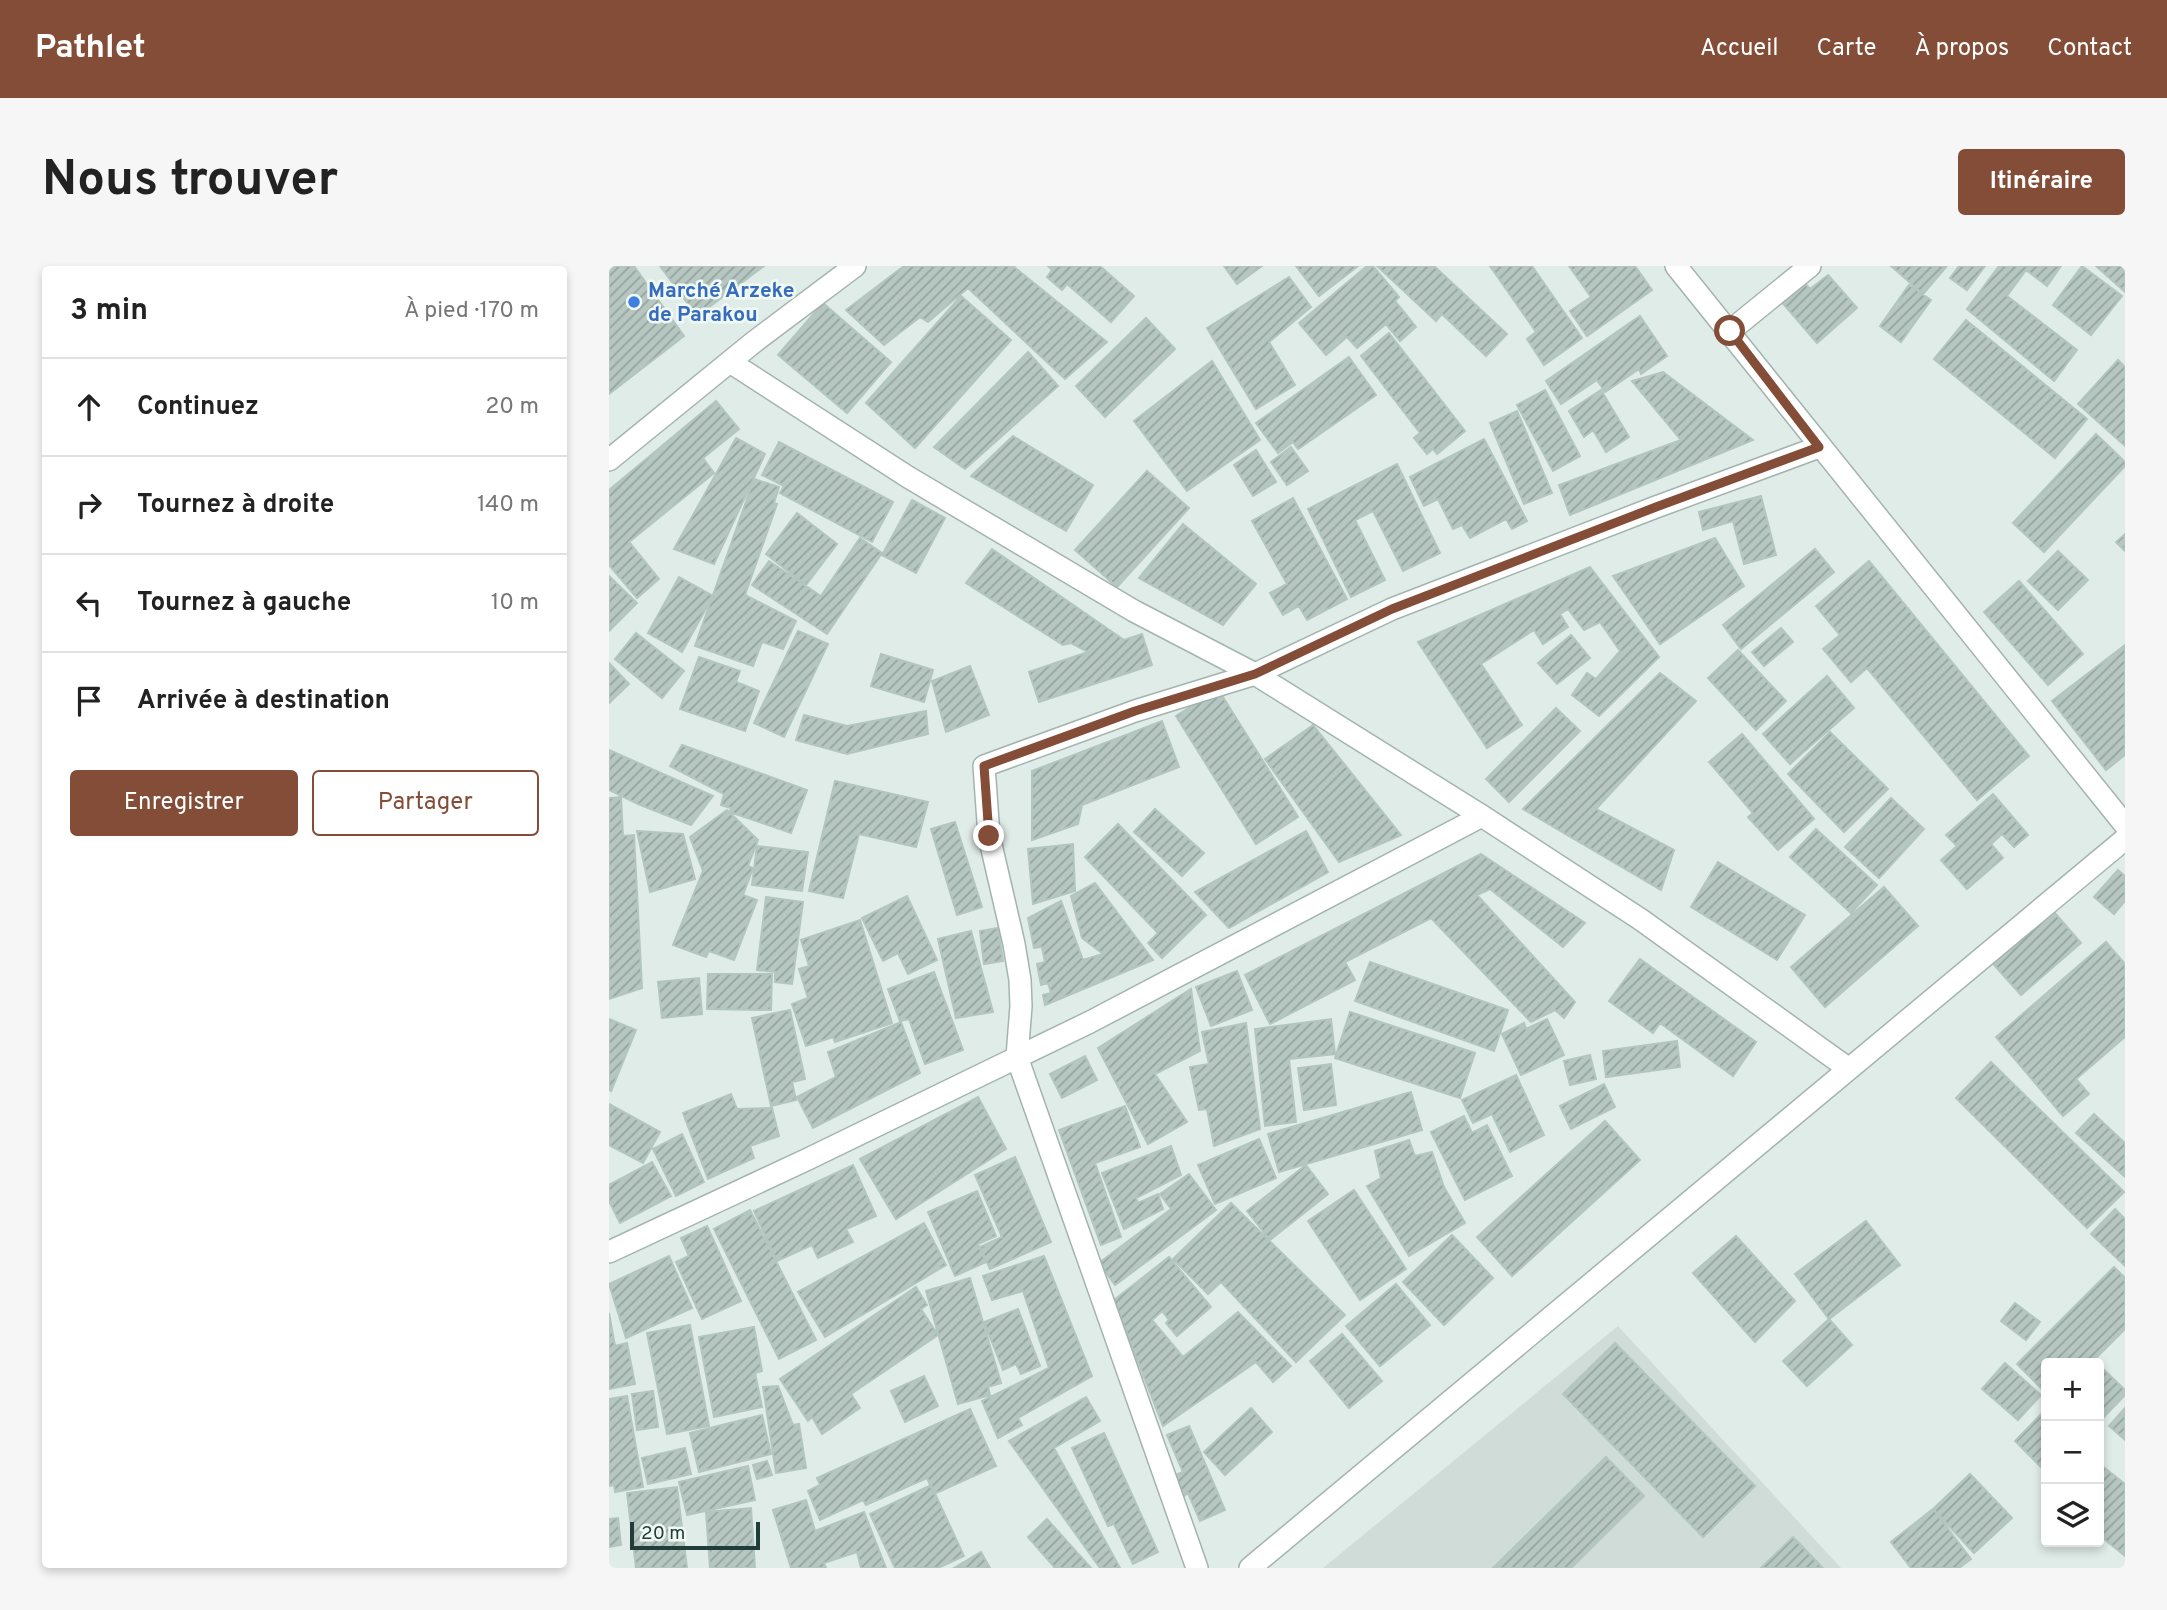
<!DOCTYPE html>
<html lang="fr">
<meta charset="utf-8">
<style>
body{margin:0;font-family:Overpass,sans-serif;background:#f6f6f6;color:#222}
.controls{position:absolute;right:21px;bottom:21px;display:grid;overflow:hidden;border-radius:7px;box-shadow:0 4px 10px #0003}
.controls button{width:63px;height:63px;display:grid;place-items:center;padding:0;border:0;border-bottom:2px solid #e0e0e0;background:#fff;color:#222;font:35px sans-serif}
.scale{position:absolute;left:21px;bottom:18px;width:130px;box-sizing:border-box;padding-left:7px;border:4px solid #203e37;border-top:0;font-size:19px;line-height:24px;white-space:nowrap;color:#203e37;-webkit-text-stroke:5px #f1f9f5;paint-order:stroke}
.stop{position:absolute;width:21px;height:21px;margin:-16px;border:5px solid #844d37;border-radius:50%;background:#fff}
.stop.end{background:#844d37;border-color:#fff;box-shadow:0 2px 7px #0008}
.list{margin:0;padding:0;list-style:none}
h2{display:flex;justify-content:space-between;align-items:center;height:91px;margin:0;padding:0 28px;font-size:30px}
h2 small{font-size:23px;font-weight:400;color:#767676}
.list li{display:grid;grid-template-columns:46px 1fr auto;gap:21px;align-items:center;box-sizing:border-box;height:98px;padding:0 28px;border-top:2px solid #e0e0e0}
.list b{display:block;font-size:26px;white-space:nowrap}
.list em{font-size:23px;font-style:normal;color:#767676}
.actions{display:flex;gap:14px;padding:21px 28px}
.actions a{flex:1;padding:16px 0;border:2px solid #844d37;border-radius:7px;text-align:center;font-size:24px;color:#844d37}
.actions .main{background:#844d37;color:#fff}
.icon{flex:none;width:38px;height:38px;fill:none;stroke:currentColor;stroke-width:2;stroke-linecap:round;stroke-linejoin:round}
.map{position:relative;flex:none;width:1516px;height:1302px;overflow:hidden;border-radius:7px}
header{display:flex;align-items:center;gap:42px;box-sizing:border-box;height:98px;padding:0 35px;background:#844d37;color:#fff}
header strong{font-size:33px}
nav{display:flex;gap:38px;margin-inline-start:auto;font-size:24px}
.intro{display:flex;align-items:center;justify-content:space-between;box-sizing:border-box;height:168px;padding:0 42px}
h1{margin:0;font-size:49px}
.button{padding:18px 32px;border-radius:7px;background:#844d37;color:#fff;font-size:24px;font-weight:700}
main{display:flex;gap:42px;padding:0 42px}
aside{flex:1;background:#fff;border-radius:7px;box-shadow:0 4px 10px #0003}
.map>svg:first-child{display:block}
</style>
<header>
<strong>Pathlet</strong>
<nav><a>Accueil</a><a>Carte</a><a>À propos</a><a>Contact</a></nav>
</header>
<div class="intro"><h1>Nous trouver</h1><a class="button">Itinéraire</a></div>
<main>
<aside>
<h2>3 min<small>À pied · 170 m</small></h2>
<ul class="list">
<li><svg class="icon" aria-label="ahead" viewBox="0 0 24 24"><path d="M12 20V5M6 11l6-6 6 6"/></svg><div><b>Continuez</b></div><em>20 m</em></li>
<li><svg class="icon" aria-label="right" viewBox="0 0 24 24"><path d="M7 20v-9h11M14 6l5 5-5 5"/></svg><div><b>Tournez à droite</b></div><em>140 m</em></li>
<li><svg class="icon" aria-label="left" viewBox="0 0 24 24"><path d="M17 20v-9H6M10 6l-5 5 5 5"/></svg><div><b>Tournez à gauche</b></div><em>10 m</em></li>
<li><svg class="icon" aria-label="arrive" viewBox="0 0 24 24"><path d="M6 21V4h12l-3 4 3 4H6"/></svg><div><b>Arrivée à destination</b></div></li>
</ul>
<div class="actions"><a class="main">Enregistrer</a><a>Partager</a></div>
</aside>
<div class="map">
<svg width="1516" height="1302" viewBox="0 0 1516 1302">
<defs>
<pattern id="building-hatch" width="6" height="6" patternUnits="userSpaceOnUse" patternTransform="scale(1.75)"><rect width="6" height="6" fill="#b6c7c1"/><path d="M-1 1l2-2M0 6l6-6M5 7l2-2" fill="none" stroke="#94a39e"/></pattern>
</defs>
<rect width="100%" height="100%" fill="#e0ece8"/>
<path fill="#cfdcd7" d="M 1009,1060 L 1232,1302 L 714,1302 Z"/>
<path fill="url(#building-hatch)" stroke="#b2c6bf" stroke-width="2" d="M 0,0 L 25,0 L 75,70 L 0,128 Z
M 51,0 L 155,0 L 88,50 Z
M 295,0 L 404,0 L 498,76 L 456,113 L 359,22 L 319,56 L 311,51 L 275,79 L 237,44 Z
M 439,0 L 491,0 L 525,30 L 502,56 L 458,18 L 453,24 L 438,11 L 443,4 Z
M 615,0 L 653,0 L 628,18 Z
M 687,0 L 749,0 L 710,30 Z
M 758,0 L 764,0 L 790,31 L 786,35 L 807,61 L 791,75 L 777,58 L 748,82 L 738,71 L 717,89 L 690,57 Z
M 768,0 L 825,0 L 898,68 L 877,90 L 833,48 L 827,55 Z
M 881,0 L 923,0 L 973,72 L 935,99 L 918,73 L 927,66 Z
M 960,0 L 1026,0 L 1043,24 L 978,70 L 961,45 L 982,31 Z
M 1282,0 L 1338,0 L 1314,28 Z
M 1350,0 L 1376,0 L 1358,24 L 1341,12 Z
M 1390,0 L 1452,0 L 1438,20 L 1417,4 L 1398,30 L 1468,84 L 1445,115 L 1358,43 Z
M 1473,0 L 1513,30 L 1482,69 L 1444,39 Z
M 1487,0 L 1516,0 L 1516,26 Z
M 1219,9 L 1248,42 L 1208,77 L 1170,33 L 1192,13 L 1201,23 Z
M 680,11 L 702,41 L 660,76 L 686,119 L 647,143 L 598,62 Z
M 1300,19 L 1322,34 L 1292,76 L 1271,60 Z
M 352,30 L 402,74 L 306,182 L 257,137 Z
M 214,37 L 282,96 L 238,147 L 169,89 Z
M 1031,50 L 1058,90 L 1032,108 L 1030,103 L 996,126 L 988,114 L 952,138 L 937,115 Z
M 537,52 L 566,83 L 496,151 L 467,120 Z
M 1357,54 L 1478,153 L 1446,192 L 1325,93 Z
M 780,67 L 856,165 L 828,188 L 824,183 L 818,188 L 805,172 L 811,167 L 752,90 Z
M 419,86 L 449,120 L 356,203 L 325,181 Z
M 740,91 L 767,129 L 689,183 L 684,176 L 669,187 L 647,157 Z
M 1509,94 L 1516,101 L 1516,180 L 1469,138 Z
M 603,95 L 651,174 L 578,225 L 525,155 Z
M 1054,106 L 1144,174 L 961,249 L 950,219 L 1072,174 L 1023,115 Z
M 936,124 L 971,190 L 944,205 L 908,139 Z
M 992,124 L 1020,171 L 997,186 L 984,164 L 975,171 L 960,145 Z
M 107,135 L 130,163 L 94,192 L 105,207 L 20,276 L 50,313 L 28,332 L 0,299 L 0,224 Z
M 908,145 L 943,227 L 915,238 L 881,157 Z
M 1487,168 L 1516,196 L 1516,200 L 1435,286 L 1404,257 Z
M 404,170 L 484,219 L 457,265 L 362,210 Z
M 127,172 L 156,188 L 105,298 L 65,283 Z
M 875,173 L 918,255 L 903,263 L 897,253 L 861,272 L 853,259 L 844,263 L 829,233 L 815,240 L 801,211 Z
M 170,176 L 284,236 L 263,276 L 171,227 L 175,220 L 153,209 Z
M 682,181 L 699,205 L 678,219 L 662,196 Z
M 647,184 L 667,216 L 644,230 L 625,199 Z
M 788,198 L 831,287 L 794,305 L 764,245 L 746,254 L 776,314 L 742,331 L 699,243 Z
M 538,205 L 580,242 L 508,321 L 466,284 Z
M 145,213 L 170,221 L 165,237 L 168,238 L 136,329 L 187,355 L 174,383 L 153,376 L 144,400 L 86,380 Z
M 1152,230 L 1167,289 L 1135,298 L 1124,255 L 1094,264 L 1090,246 Z
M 684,232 L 738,333 L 698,354 L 690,340 L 674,349 L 661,327 L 678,318 L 643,255 Z
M 303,234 L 336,252 L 307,307 L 273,289 Z
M 188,247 L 228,278 L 197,319 L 157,288 Z
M 574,258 L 647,318 L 614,359 L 530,312 Z
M 1516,268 L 1516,285 L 1507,276 Z
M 251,272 L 273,287 L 218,368 L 143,319 L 160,295 L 212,330 Z
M 1106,272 L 1135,320 L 1051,378 L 1004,310 Z
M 383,283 L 515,374 L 533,368 L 543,399 L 430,436 L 420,406 L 479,386 L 462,377 L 454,379 L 357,317 Z
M 1206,283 L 1225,306 L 1132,383 L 1114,359 Z
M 1449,285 L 1479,314 L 1449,344 L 1419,315 Z
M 1260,295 L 1420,490 L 1368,534 L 1258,402 L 1242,416 L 1214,383 L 1231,369 L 1207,340 Z
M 981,301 L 1050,391 L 990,450 L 963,429 L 978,407 L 987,413 L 1011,385 L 991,356 L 975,364 L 959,343 L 951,348 L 959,361 L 934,378 L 925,364 L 872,398 L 913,459 L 878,482 L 809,376 Z
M 0,310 L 28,337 L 0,365 Z
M 70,311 L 104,330 L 73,386 L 39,367 Z
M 1410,315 L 1474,388 L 1439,419 L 1375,346 Z
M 1172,362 L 1184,376 L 1155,400 L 1143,386 Z
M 189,365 L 219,378 L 175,471 L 145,457 Z
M 27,367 L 75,405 L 53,432 L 6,393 Z
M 962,369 L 981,392 L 948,418 L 929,397 Z
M 1516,379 L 1516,489 L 1497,504 L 1443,435 Z
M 1129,384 L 1177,435 L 1147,464 L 1099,412 Z
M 272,388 L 324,404 L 315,436 L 262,420 Z
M 90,391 L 131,405 L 127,416 L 150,425 L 136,465 L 71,443 Z
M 0,397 L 20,418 L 0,437 Z
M 361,400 L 380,449 L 337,466 L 323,415 Z
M 1051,407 L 1087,435 L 987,543 L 1065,584 L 1052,624 L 914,543 Z
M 1218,410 L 1245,442 L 1181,498 L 1154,468 Z
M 609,423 L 689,551 L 647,578 L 567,450 Z
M 947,442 L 971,465 L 900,536 L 877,513 Z
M 317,445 L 319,468 L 238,488 L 187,474 L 195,449 L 238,460 Z
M 553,455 L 570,501 L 473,539 L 469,558 L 423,574 L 423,505 Z
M 704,459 L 792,569 L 730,596 L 656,493 Z
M 1221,466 L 1279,523 L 1235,566 L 1179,508 Z
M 1133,468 L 1205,553 L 1169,584 L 1139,551 L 1144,547 L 1100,496 Z
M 73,479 L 198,524 L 182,567 L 121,546 L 122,542 L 112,539 L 115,528 L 61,500 Z
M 0,484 L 104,530 L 82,559 L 29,538 L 0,524 Z
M 226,515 L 319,536 L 307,581 L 250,568 L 234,632 L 200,625 Z
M 1384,528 L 1419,569 L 1405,581 L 1393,568 L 1382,578 L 1394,592 L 1358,623 L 1332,594 L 1348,580 L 1337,569 Z
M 12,531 L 14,570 L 25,569 L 33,722 L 0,733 L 0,532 Z
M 1282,532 L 1315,563 L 1270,612 L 1236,581 Z
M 546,543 L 595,587 L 573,610 L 525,566 Z
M 118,544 L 149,574 L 139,600 L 144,602 L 134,629 L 148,634 L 125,694 L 100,685 L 97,691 L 64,679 L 94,605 L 81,571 Z
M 346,556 L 373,641 L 348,649 L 322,563 Z
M 509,558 L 597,649 L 553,692 L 539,677 L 549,667 L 476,591 Z
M 1207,563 L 1268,619 L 1242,647 L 1181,591 Z
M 28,565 L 74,568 L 86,613 L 41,626 Z
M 697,565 L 719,606 L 620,662 L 586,626 Z
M 464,578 L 466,625 L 424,638 L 419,583 Z
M 148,580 L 199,586 L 193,625 L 143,619 Z
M 872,588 L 976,657 L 954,681 L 881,623 L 868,629 L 966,736 L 955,752 L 946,744 L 922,756 L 822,652 L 736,696 L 746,714 L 661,758 L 636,709 Z
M 1109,596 L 1196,649 L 1168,694 L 1082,641 Z
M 1509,604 L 1516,610 L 1516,635 L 1505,648 L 1485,631 Z
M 486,617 L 544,694 L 436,739 L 434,729 L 442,727 L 439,717 L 432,719 L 428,698 L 436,696 L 433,681 L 425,682 L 419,652 L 452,635 L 474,694 L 494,688 L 473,672 L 462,630 Z
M 1275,621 L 1309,660 L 1216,741 L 1182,701 Z
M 298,630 L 328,694 L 299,708 L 289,687 L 274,695 L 253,652 Z
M 157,631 L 194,636 L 183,718 L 166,716 L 166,706 L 148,704 Z
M 1438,638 L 1472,677 L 1412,729 L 1378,691 Z
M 251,654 L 283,757 L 226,776 L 224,771 L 197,780 L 183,738 L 199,732 L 190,703 L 200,700 L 192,674 Z
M 389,662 L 394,695 L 375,698 L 371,665 Z
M 362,665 L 384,746 L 347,752 L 329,673 Z
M 1497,676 L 1516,698 L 1516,771 L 1467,813 L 1480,828 L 1454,850 L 1387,771 Z
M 1031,693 L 1147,776 L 1124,810 L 1051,757 L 1044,767 L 1000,735 Z
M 761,696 L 899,744 L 885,785 L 746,735 Z
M 628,705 L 643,744 L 602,760 L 587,721 Z
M 325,706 L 354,784 L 316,798 L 300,753 L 291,755 L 279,723 Z
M 99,708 L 163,708 L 162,744 L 98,743 Z
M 90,712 L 93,748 L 53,752 L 49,716 Z
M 582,723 L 591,785 L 546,808 L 578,856 L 539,878 L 489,782 Z
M 181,744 L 196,813 L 183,816 L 187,834 L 162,840 L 143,752 Z
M 741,746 L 866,787 L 851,832 L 726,792 Z
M 0,753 L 27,764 L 2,825 L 0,824 Z
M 722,753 L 726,788 L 680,793 L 687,856 L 656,860 L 646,763 Z
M 938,753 L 955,789 L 912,809 L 893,768 L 915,757 L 917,763 Z
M 292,756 L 311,807 L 204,862 L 188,831 L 227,811 L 219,786 Z
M 637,757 L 651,863 L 605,880 L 598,843 L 590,844 L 581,801 L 600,798 L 593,766 Z
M 1068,775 L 1071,801 L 997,811 L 994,785 Z
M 981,789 L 987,813 L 961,819 L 955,795 Z
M 476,790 L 488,814 L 453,832 L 441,808 Z
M 1382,796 L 1515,926 L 1478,962 L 1347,832 Z
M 722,798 L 727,839 L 695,844 L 689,802 Z
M 907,809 L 935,869 L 901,886 L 883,848 L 864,857 L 853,834 Z
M 995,818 L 1006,841 L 962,863 L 951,840 Z
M 802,826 L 813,864 L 670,906 L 659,868 Z
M 122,828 L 128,843 L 163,842 L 170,870 L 141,880 L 145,892 L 99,913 L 74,847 Z
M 369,831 L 397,883 L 287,953 L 251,893 Z
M 0,838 L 51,866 L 34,897 L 0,879 Z
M 516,840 L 531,881 L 486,897 L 512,971 L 492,979 L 450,864 Z
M 1485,848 L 1516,877 L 1516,911 L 1467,867 Z
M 855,850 L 863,867 L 878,859 L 903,910 L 856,934 L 822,866 Z
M 996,855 L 1031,894 L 903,1010 L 868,971 Z
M 73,868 L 95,916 L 67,930 L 44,883 Z
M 650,873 L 667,912 L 606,938 L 589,899 Z
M 800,874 L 806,890 L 823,886 L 835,921 L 856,957 L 800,990 L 758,920 L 772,912 L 766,885 Z
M 562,880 L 572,909 L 527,932 L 529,937 L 549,928 L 554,943 L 515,963 L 493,907 Z
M 406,891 L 442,976 L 381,1003 L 371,981 L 393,971 L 366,909 Z
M 43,896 L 62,930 L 11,957 L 0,935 L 0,919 Z
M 244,899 L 267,950 L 237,963 L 244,976 L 209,992 L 203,979 L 168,995 L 145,945 Z
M 697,899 L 719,928 L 661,974 L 638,945 Z
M 580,908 L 607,944 L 506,1019 L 490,997 L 562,943 L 551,928 Z
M 745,924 L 797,1003 L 751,1034 L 699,955 Z
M 368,925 L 387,970 L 369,978 L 377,996 L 346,1010 L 319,946 Z
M 622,937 L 736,1049 L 687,1096 L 612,1016 L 599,1028 L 564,993 Z
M 1506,943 L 1516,953 L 1516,1000 L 1482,968 Z
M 141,944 L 207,1074 L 170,1093 L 105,963 Z
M 1257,955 L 1291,999 L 1220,1053 L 1186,1008 Z
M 315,957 L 337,999 L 216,1071 L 189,1026 Z
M 98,960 L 132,1035 L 93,1053 L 67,996 L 80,990 L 72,972 Z
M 843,969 L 884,1012 L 835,1059 L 794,1016 Z
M 1127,970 L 1186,1035 L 1146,1076 L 1084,1007 Z
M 60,990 L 83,1042 L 17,1072 L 0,1018 Z
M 435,990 L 483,1110 L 409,1152 L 413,1159 L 389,1172 L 373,1135 L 440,1102 L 414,1025 L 383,1034 L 374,1010 Z
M 560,991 L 602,1041 L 568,1070 L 557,1057 L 560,1054 L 553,1045 L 543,1054 L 574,1091 L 629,1046 L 682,1100 L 664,1116 L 647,1096 L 554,1160 L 505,1034 Z
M 1505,1001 L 1516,1012 L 1516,1063 L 1482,1097 L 1437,1097 L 1437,1127 L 1408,1098 Z
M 361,1012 L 392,1117 L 379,1121 L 381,1129 L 349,1138 L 317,1025 Z
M 787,1018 L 821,1059 L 771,1100 L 737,1060 Z
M 307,1021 L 318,1039 L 312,1043 L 329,1069 L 242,1128 L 251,1142 L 213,1168 L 203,1151 L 199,1155 L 171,1113 Z
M 1406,1037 L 1431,1056 L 1417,1074 L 1392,1055 Z
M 409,1043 L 431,1100 L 412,1108 L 407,1098 L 394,1104 L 375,1056 Z
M 0,1047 L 6,1080 L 18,1077 L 26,1118 L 0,1123 Z
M 1220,1053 L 1243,1079 L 1198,1120 L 1174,1095 Z
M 81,1059 L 100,1160 L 58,1168 L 38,1067 Z
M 145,1061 L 153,1105 L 146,1107 L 153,1141 L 105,1151 L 90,1071 Z
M 733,1068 L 773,1115 L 740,1142 L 701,1095 Z
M 1006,1077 L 1146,1220 L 1094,1271 L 954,1128 Z
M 1396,1097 L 1432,1129 L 1409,1154 L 1373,1123 Z
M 1490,1099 L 1516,1124 L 1516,1129 L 1490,1156 Z
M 315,1110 L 329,1140 L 296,1156 L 282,1125 Z
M 169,1120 L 184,1159 L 190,1158 L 197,1202 L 167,1207 L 154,1121 Z
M 44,1125 L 49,1161 L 28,1164 L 23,1128 Z
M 18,1130 L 34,1221 L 6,1226 L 5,1219 L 0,1220 L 0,1133 Z
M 477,1131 L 491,1155 L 445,1182 L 511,1302 L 491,1302 L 400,1175 Z
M 642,1142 L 663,1166 L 616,1209 L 595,1186 Z
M 1516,1142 L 1516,1174 L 1500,1160 Z
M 361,1143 L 387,1200 L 325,1228 L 318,1212 L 257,1239 L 254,1234 L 211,1254 L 199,1225 L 211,1219 L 208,1212 Z
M 1437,1143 L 1437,1206 L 1406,1175 Z
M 153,1149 L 162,1188 L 90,1206 L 81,1167 Z
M 580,1160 L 616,1244 L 591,1255 L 579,1227 L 575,1230 L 566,1209 L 574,1206 L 558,1169 Z
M 495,1167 L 549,1286 L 524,1298 L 505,1258 L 499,1260 L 463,1182 Z
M 76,1182 L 82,1208 L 39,1218 L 33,1192 Z
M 997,1191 L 1035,1230 L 962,1302 L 884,1302 Z
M 158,1195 L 163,1209 L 148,1213 L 144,1199 Z
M 1492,1199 L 1516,1218 L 1516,1290 L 1490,1269 L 1490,1202 Z
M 139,1200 L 146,1234 L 78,1249 L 70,1216 Z
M 1361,1208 L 1403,1252 L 1365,1287 L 1324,1243 Z
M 322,1219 L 355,1290 L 329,1302 L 286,1302 L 261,1248 Z
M 68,1221 L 78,1302 L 27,1302 L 18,1227 Z
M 197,1234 L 206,1265 L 255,1246 L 277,1302 L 252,1302 L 248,1286 L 215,1297 L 217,1302 L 182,1302 L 164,1244 Z
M 142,1242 L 146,1302 L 101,1302 L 97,1246 Z
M 1324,1243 L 1362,1293 L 1350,1302 L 1302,1302 L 1282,1276 Z
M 9,1252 L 12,1279 L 0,1281 L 0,1253 Z
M 438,1253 L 482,1302 L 446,1302 L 419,1271 Z
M 1184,1271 L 1214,1302 L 1152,1302 Z
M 372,1286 L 381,1302 L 345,1302 Z"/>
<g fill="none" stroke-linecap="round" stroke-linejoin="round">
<g stroke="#a3b4af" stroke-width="24">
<path id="street" d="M 1067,0 L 1516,559
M 1121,65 L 1201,0
M 121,96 L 299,211 L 525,345 L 646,408 L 873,550 L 1031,653 L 1240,803
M 0,194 L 145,76 L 246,0
M 0,986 L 199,893 L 481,756 L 873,550
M 588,1302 L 408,791 L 412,740 L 411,714 L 405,678 L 380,570 L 375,500 L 526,445 L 646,408 L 783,343 L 1047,241 L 1210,181
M 641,1302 L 1516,573"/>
</g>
<use href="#street" stroke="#fff" stroke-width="21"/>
</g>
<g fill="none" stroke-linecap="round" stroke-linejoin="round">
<path stroke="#844d37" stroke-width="9" d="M 380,570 L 375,500 L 526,445 L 646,408 L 783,343 L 1047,241 L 1210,181 L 1121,65"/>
</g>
<circle fill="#3f7fe0" stroke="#f1f9f5" stroke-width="2.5" cx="25" cy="36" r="7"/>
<g text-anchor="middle" stroke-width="5" stroke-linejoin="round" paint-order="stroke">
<g font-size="21" font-weight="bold" fill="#366cbe" stroke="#f1f9f5" text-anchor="start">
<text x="39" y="31">Marché Arzeke<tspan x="39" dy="24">de Parakou</tspan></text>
</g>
</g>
</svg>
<div class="controls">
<button>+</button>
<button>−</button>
<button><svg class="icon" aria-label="layers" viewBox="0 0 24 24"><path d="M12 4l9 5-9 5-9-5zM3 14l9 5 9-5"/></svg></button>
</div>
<div class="scale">20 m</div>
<div class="stop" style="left:1121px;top:65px"></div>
<div class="stop end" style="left:380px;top:570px"></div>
</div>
</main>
